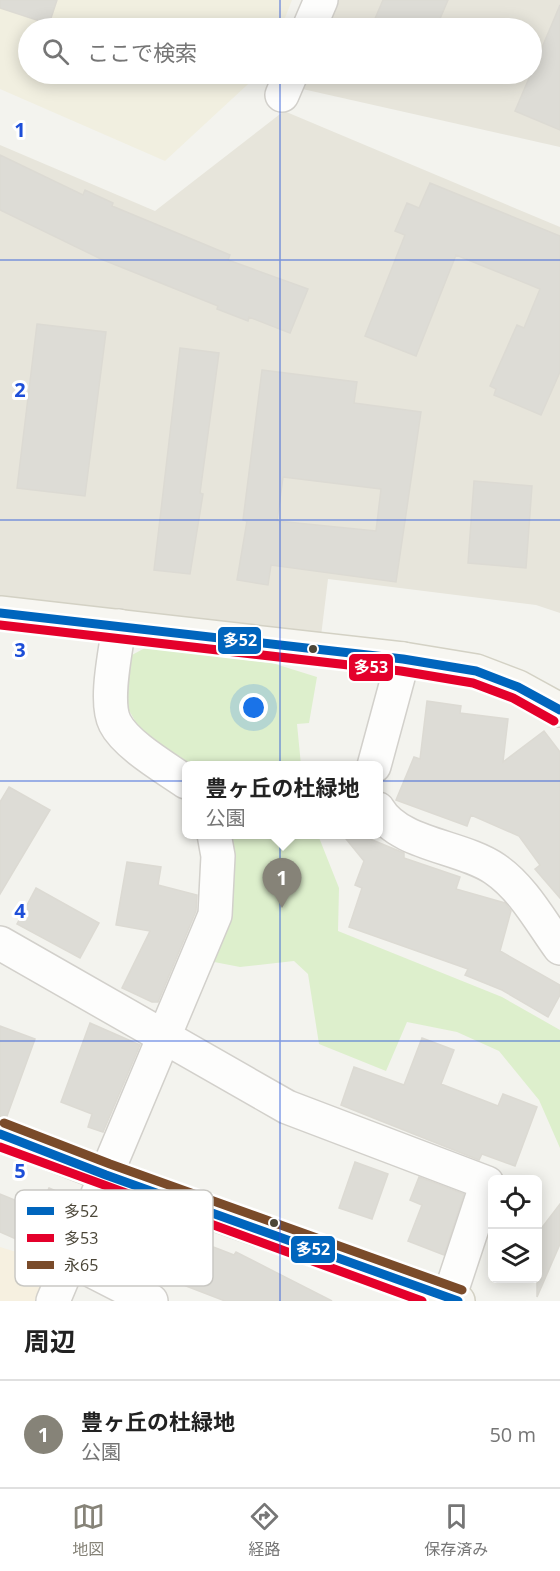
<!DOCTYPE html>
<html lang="ja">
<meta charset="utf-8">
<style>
body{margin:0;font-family:"Open Sans","Noto Sans JP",sans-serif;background:#f2f2f2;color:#222}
.controls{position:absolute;right:18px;bottom:18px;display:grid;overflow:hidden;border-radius:9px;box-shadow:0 3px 15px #0003}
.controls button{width:54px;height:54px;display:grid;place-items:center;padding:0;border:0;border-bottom:2px solid #e0e0e0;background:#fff;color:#222;font:30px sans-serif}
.you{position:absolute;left:254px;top:708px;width:21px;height:21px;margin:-15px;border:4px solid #fff;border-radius:50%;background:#1a73e8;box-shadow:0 0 0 9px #1a73e833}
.badge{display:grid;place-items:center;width:39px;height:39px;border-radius:50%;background:#868378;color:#fff;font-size:20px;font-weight:700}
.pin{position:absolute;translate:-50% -50px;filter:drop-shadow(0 2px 3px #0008)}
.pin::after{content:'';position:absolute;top:32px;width:21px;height:18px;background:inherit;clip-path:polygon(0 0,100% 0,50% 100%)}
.popup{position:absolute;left:182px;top:761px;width:201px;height:78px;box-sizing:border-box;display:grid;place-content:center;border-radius:9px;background:#fff;filter:drop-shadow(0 2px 4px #0005);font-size:20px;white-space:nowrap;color:#767676}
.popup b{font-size:22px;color:#222}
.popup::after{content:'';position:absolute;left:50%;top:100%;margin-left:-12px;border:12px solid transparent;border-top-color:#fff}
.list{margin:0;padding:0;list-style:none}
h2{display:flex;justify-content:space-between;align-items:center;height:78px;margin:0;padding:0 24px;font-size:26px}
h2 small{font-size:20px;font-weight:400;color:#767676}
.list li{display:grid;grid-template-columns:39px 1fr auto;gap:18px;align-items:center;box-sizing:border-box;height:108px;padding:0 24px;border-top:2px solid #e0e0e0}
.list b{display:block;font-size:22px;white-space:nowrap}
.list p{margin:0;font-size:20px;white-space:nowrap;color:#767676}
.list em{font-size:20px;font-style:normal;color:#767676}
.icon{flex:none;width:33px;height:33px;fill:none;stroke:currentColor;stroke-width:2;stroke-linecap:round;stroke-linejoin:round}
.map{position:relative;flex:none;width:560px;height:1301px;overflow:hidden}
.search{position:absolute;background:#fff;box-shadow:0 3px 15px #0003;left:18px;right:18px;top:18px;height:66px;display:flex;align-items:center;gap:15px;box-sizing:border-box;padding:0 21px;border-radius:33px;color:#767676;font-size:22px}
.sheet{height:186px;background:#fff}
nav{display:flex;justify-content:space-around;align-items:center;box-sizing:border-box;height:84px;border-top:2px solid #e0e0e0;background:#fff;font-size:16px;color:#767676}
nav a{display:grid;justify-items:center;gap:3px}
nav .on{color:#868378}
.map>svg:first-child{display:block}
</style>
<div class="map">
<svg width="560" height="1301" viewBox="0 0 560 1301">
<rect width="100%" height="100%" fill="#f3f3ee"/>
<path fill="#e7e5db" d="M 335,0 L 560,0 L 560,147 L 298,88 L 304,74 L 532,74 L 532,28 L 323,28 Z
M 284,111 L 560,227 L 560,613 L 536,605 L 328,579 L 321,636 L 0,597 L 0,145 L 155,211 Z"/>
<path fill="#f6f0e0" d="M 0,1247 L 55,1264 L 39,1301 L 0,1301 Z"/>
<path fill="#f1efe0" d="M 0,0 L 292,0 L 281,28 L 28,28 L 28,74 L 259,74 L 165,161 L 0,89 Z"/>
<path fill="#ddefcc" d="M 145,648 L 272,663 L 317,677 L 309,723 L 297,724 L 301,765 L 186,766 L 139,728 L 126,705 L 130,656 Z
M 230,835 L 318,835 L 339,888 L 338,931 L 502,997 L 560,1030 L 560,1148 L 539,1100 L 499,1051 L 457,1032 L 407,1022 L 386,1071 L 319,1044 L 308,974 L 294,961 L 240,967 L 209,961 Z"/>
<path fill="#dddcd6" stroke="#dcdad3" stroke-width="1.5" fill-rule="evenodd" d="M 0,0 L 57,0 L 49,24 L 0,8 Z
M 383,0 L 448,0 L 436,28 L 371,28 Z
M 560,5 L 560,130 L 515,111 Z
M 0,155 L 83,195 L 85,190 L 113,203 L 112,206 L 230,255 L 228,260 L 308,289 L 290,333 L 249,317 L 248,321 L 217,309 L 218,306 L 101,259 L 0,210 Z
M 430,183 L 560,236 L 560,372 L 541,415 L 494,395 L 496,389 L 490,386 L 517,325 L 524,328 L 540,289 L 456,255 L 416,356 L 365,336 L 405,235 L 395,231 L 407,203 L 419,208 Z
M 37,324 L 106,332 L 85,496 L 17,488 Z
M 180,348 L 219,353 L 200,493 L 203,494 L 190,574 L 154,570 Z
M 262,370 L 357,382 L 354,403 L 421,412 L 396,582 L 271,565 L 268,585 L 237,580 L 247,521 L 243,520 ZM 283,477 L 381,489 L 376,531 L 277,521 Z
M 474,481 L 532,486 L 526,568 L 468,563 Z
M 427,701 L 461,706 L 460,713 L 508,719 L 503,762 L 544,731 L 560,752 L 560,898 L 535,869 L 540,865 L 519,836 L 471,815 L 467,826 L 396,800 L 414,757 L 420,759 Z
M 9,787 L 50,810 L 0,894 L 0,802 Z
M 342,834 L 358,834 L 404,853 L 404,858 L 460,877 L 456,889 L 505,903 L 511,911 L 500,951 L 560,985 L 560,995 L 548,1017 L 502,990 L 465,975 L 468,969 L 349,927 L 362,888 L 355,885 L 364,861 Z
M 127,862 L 161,867 L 158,885 L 197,895 L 196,911 L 158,1002 L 152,1002 L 122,988 L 150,931 L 116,925 Z
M 36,888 L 99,923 L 80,958 L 17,924 Z
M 90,1023 L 140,1045 L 103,1132 L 88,1127 L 92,1114 L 61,1102 Z
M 0,1026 L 35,1039 L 7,1116 L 0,1116 Z
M 422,1038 L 454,1050 L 441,1084 L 498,1106 L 503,1094 L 537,1107 L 515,1166 L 482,1154 L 479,1160 L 341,1105 L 354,1067 L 404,1085 Z
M 355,1162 L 388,1174 L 372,1219 L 339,1208 Z
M 419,1177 L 464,1194 L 444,1255 L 408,1241 L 422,1205 L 410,1200 Z
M 49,1188 L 66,1195 L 72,1208 L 55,1247 L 19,1231 L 16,1239 L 0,1232 L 0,1194 L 17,1201 L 21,1191 L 43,1200 Z
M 560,1204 L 560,1244 L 537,1297 L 537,1234 Z
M 128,1214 L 234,1255 L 236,1252 L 332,1301 L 225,1301 L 155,1274 L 157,1269 L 114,1252 Z"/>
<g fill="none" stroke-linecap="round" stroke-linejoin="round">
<g stroke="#d2d0cb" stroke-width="36">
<path id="street" d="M 309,28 L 321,0
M 282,95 L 291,74
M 119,626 C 116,650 104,702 115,723 C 126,745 166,768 186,782
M 374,766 L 403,659
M 378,809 C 399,845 462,846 495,869 C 523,888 541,922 560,948
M 0,943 L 287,1107 L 487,1183 L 448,1301
M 71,1260 L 151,1301
M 53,1301 L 215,915 L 218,856 L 214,834"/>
</g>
<g stroke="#d3d1c4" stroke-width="36">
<path id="secondary" d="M 0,613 L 403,659 L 476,671 L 518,687 L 560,710
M 0,1134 L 106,1175 L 458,1301"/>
</g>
<use href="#street" stroke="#fdfdfc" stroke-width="33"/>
<use href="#secondary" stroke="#f7f6f1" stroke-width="33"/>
<g stroke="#fff" stroke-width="14">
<path id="bus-1" d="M 0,613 L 403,659 L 476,671 L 518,687 L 560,710
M 0,1134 L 106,1175 L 458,1301"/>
</g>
<g stroke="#fff" stroke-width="14">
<path id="bus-2" d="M 0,625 L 401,671 L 473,683 L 513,698 L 554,721
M 0,1147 L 422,1301"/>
</g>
<g stroke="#fff" stroke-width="14">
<path id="bus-3" d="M 4,1123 L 110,1164 L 462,1290"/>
</g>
<use href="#bus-1" stroke="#0065bd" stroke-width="9"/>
<use href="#bus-2" stroke="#e4002b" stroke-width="9"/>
<use href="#bus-3" stroke="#7a4b2a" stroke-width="9"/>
</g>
<path fill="none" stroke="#1d4ed8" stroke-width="1.5" stroke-opacity="0.55" d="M 280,0 L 280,28M 280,74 L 280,1301M 0,260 L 560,260M 0,520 L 560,520M 0,781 L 560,781M 0,1041 L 560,1041"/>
<g fill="#4b4638" stroke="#fff" stroke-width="2">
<circle cx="313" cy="649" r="5"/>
<circle cx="274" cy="1223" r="5"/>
</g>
<rect x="15" y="1190" width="198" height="96" rx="9" fill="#fff" stroke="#c9c8c3" stroke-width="1.5"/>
<rect x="27" y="1207" width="27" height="8" fill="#0065bd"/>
<rect x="27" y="1234" width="27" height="8" fill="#e4002b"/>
<rect x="27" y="1261" width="27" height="8" fill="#7a4b2a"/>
<g font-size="16" fill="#4b4638">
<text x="64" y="1217">多52</text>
<text x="64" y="1244">多53</text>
<text x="64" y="1271">永65</text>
</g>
<g font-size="20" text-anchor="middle" font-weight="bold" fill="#1d4ed8" stroke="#fff" stroke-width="6" stroke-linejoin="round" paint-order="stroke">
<text x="20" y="137">1</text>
<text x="20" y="397">2</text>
<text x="20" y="657">3</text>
<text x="20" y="918">4</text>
<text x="20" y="1178">5</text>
</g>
<g stroke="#fff" stroke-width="2">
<rect x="217" y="626" width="45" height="29" rx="6" fill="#0065bd"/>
<rect x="348" y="653" width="46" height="29" rx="6" fill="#e4002b"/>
<rect x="290" y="1235" width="46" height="29" rx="6" fill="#0065bd"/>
</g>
<g font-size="16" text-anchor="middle" font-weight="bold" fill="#fff">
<text x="240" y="646">多52</text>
<text x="371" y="673">多53</text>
<text x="313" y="1255">多52</text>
</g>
</svg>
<div class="controls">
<button><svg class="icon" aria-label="locate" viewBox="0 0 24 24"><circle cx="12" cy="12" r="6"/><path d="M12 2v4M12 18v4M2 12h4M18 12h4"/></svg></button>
<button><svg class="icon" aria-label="layers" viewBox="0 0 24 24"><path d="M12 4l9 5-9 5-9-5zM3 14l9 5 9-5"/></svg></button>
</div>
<div class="you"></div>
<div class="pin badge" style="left:282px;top:908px">1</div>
<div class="popup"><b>豊ヶ丘の杜緑地</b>公園</div>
<div class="search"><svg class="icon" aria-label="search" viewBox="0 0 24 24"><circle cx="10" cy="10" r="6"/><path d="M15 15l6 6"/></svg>ここで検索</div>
</div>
<section class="sheet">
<h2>周辺<small></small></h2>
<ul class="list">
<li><span class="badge">1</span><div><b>豊ヶ丘の杜緑地</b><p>公園</p></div><em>50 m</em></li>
</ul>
</section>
<nav>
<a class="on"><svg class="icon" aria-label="map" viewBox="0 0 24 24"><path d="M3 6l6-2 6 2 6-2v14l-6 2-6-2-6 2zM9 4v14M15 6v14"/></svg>地図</a>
<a><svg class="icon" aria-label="directions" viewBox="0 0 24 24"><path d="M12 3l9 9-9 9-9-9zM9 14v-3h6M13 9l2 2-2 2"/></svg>経路</a>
<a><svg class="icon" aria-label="saved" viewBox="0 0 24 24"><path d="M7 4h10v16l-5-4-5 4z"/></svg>保存済み</a>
</nav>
